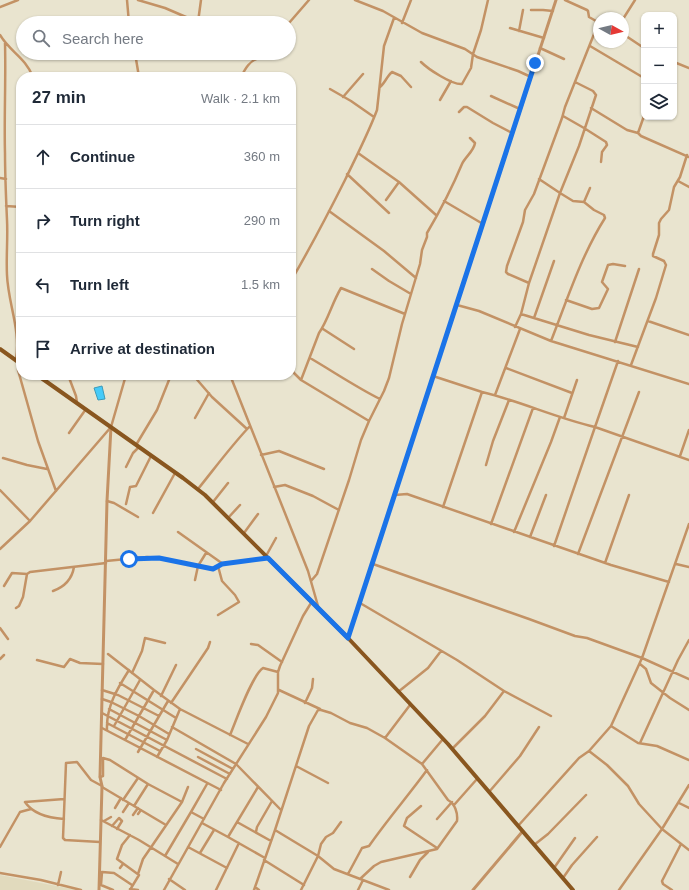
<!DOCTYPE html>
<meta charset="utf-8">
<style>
body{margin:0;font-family:Helvetica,sans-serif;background:#f6f6f7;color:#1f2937}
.controls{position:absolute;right:12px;top:12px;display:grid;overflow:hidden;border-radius:8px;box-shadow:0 1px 3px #0004}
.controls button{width:36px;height:36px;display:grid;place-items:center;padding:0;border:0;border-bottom:1px solid #e0e1e3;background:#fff;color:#1f2937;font:20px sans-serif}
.compass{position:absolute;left:593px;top:12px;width:36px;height:36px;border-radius:50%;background:#fff;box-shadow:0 1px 3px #0004;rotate:98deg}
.stop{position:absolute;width:12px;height:12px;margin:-9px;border:3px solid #1a73e8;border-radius:50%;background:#fff}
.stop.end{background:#1a73e8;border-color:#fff;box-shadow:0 1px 4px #0008}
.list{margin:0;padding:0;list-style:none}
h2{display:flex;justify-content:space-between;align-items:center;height:52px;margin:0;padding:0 16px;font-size:17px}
h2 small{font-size:13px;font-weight:400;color:#747a83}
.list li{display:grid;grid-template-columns:26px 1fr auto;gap:12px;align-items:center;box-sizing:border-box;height:64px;padding:0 16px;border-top:1px solid #e0e1e3}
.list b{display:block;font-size:15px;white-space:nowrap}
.list em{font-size:13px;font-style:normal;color:#747a83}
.icon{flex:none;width:22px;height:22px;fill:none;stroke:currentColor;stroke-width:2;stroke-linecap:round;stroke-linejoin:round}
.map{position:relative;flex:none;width:689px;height:890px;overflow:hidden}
.search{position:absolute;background:#fff;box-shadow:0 1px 3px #0004;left:16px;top:16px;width:280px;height:44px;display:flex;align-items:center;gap:10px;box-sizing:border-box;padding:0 14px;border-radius:22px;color:#747a83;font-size:15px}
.panel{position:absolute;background:#fff;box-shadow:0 1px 3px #0004;left:16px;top:72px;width:280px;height:308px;border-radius:16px}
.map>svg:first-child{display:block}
</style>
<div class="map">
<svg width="689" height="890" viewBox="0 0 689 890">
<rect width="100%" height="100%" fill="#e9e4cf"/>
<path fill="#e1dabd" d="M 0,875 L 77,890 L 0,890 Z"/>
<path fill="#46cbf9" stroke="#3e9bb8" d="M 102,386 L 105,399 L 98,400 L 94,388 Z"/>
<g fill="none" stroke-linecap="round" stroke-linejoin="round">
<path stroke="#c39265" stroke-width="2.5" d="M 127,0 L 129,23
M 138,0 L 165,8 L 200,23
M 355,0 L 383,11 L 422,33 L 465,49 L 477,57 L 518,71 L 531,77
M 0,7 L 18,0
M 531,10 L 543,10 L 553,11
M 623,19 L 635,0
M 198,22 L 201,0
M 289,23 L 309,0
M 402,23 L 411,0
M 510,28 L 544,38
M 519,31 L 523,10
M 623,34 L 644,48
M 0,35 C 10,52 25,57 33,77
M 5,43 C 6,80 4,116 5,153 C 5,175 6,198 7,220 C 8,238 6,257 7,275 C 8,303 21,331 16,359
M 590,46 L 644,78
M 540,48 L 564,59
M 135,53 L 139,77
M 421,62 C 428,69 452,85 462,84 L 471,68 L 473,54 L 481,30 L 488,0
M 674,62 L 689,68
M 241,77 C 245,69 250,60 259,58
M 259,77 L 262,74
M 575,82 L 593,91 L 596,95 L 579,146 L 560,193 L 573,201 L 584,202 L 590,188
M 380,87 C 385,83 387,76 392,72 L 401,76 L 411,87
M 330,89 L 351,101 L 374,117
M 491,96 L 520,109
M 343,97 L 363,74
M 440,100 L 451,81
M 591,108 L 627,130 L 638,133
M 459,112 L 464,107 L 467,107 L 493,123 L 512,133
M 563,116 L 584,128 L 606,142 L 607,145 L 602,152 L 601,162
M 644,116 L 638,133 L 641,136 L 689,157
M 291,131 L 292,132
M 358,153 L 399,182 L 436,215
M 347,174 L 389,213
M 0,178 L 6,179
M 678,181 L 689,187
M 386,200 L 399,182
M 444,201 L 483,224
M 6,206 L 21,207
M 329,211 L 384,251 L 416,278
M 372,269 L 389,281 L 411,294
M 291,281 C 310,248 328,214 345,180 C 356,157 368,134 377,110 L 384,46 L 394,18
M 529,283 L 560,193 L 539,179
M 566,300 L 592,309 L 599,308 L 608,289 L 602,282 L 608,265 L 613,264 L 625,266
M 457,305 L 479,311 L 551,341 L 689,384
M 521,314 L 589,335 L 638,347
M 534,318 L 554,261
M 648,321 L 689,335
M 515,327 L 521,314 L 529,283 L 508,274 L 506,272 L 507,266 L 523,222 L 525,210 L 534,194 L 562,118 L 565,107 L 598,24 L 596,21 L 589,17 L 588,11 L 587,10 L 565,0
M 323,329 L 354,349
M 551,341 C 567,300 581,256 605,218 L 604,215 L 594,210 L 584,202
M 615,342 L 639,269
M 310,358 C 334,372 356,387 380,399
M 19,363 L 18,370 L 38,441 L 56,491
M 631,365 L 656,298 L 666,265 L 664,261 L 653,256 L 653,254 L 659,235 L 659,223 L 661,219 L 669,210 L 674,187 L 680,177 L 687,155
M 506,368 L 572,393
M 291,370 L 301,380 L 369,421
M 68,375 L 76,396 L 77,403
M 193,375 L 212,397 L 247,429
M 230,375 L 308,571 L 318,606
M 433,376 L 482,392 L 443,507
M 301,380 L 319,333 C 328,320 332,303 341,288 L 405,314
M 482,392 C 520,401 556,418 595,427 L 618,361
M 495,395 L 520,329
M 195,418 L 209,393
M 564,418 L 577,380
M 69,433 L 86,409
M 136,445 L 157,410 L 171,375
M 261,455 L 279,451 L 324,469
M 680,456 L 689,430
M 3,458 L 27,465 L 47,469
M 486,465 L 493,441 L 509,400
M 126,467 L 133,453 L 139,447
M 274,487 L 285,485 L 313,496 L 339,510
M 198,489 C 215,468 231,446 250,426
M 0,490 L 30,521
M 395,495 L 407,494 L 611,565 L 669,582
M 107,501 L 114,503 L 138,517
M 213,502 L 228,483
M 126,504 L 130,487 L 136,486 L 151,456
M 153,513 L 175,473
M 228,518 L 240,505
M 491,524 L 533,408
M 178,532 L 223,564
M 514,532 L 551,442 L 560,417
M 244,533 L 258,514
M 530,537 L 546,495
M 554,546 L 595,427 L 689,460
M 0,549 L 30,521 L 111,427 L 126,375
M 578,554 L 639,392
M 266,556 L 276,538
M 106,561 L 147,557 L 159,558 L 213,569 L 223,564 L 268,558
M 605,563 L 629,495
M 373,564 L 529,619 L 575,636 L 587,638 L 642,658 L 689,679
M 676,564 L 689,567
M 195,580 L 198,566 L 206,553
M 311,581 L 317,574 L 349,480 L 361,440 L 369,421 L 384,391 L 389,378 L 402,324 L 420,264 L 422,250 L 427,237 L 427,233 C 440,211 452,188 462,164 C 465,157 474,151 475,143 L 470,138
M 4,586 L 12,573 L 27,574 L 30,572 L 106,563
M 53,591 C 64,587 72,579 74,567
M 360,603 L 457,660 L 504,691 L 551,716
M 16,608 L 19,606 L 23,597 L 27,574
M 218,615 L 239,602 L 235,595 L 222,581 L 218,566
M 0,628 L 8,639
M 251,644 L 258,645 L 282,662
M 108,654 L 154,690 L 180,709 L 248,744
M 0,659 L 4,655
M 37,660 L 64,667 L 70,659 L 80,663 L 103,664
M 640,664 L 646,669 L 651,683 L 670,698 L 689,710
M 132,673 L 142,651 L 145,638 L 165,643
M 120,683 L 176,718
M 102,690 L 118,695 L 159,716
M 279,690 L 320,709
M 398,692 L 428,668 L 441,651
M 161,696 L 176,665
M 102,699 L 111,702 L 139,716 L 169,734
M 171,703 L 208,648 L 210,642
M 305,703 L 312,688 L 313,679
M 109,709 L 167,740
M 102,713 L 227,779
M 107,723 L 160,751
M 114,726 L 140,680
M 611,726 L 638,743 L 657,746 L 689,760
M 172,727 L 236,764 L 281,810
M 102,728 L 221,790
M 107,730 C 106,707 117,689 129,670
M 230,735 C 236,721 252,675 263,668 L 278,672
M 385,738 L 410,705
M 125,740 L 154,690
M 640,743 L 678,660 L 689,640
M 196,749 L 233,769
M 452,749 L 485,716 L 504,691
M 589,751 L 607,765 L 628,786 L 639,804 L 662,829 L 689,850
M 138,752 L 168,701
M 157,757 L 167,740 L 180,709
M 198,757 L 230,774
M 422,764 L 443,739
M 296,766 L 328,783
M 100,777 L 103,776 L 103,758 L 110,760 L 148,784 L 182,802
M 102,787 L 166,825
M 489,792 L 520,756 L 539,727
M 123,800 L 138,778
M 679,803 L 689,808
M 454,805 L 477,779
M 134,806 L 148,784
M 421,806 L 407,818 L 404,826 L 437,848
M 115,808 L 121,798
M 123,812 L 129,803
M 191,812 L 204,819
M 138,814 L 141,810
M 133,815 L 138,808
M 64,819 C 49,818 33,814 25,802 L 64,799
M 437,819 L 452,802
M 101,820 L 139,840 L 178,864
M 104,821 L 111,817
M 237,822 L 271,841
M 202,823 L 228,837 L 265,858
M 112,826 L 119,818 L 122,821 L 117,829
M 518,826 L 579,758 L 589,751 L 611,726 L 642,658 L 689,524
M 256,832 L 257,827 L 272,801
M 228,837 L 258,787
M 100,842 L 65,840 L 63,838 L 66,763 L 77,762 L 91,780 L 102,786
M 534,845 L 548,834 L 586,795
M 0,847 L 20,812 L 31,809
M 188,847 L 227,868
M 200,853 L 214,830
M 165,856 L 191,812 L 207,784
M 264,860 L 304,885
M 120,868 L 123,864
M 554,868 L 575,838
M 0,873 L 41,880 L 81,890
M 138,874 L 143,859 L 182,802 L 188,787
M 348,874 L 362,848 L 369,846 C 387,820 408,796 427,770
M 410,877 L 420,860 L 428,852
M 563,878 L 572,865 L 597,837
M 169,879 L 185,890
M 360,879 L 374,866 L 381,862 L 437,849 L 457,821 C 458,813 455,804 448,800 L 422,764 L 385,738 L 367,728 L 350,723 L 331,713 L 321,710 L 318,710 L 309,726 L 275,830 L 318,856 L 334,869 L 389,890
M 58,885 L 61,872
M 255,887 L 259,890
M 130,889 L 138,890
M 113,890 L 101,885 L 102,872 L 114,873 L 132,885
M 130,890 L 139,875 L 117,859 L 122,845 L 130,835
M 164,890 L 224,783 L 266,717 L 278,693 L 278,672 L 280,666 L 303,616 L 311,603
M 216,890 L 239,843
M 254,890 L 275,830
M 301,890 L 318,856 L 321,844 L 326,837 L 333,833 L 341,822
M 358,890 L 363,880
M 619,890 L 662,829 L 689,785
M 672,890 L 663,884 L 662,881 L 681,844"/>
<path stroke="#c39265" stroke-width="3" d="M 348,638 L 556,0
M 99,890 L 102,786 L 100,777 L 107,501 L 111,427
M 473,890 L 522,832"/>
<path stroke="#89561f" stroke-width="4" d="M 0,349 L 21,364
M 37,375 L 183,478 L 205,495 L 348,638 L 448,744 L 573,890"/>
</g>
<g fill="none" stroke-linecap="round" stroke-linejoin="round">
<path stroke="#1a73e8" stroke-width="5" d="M 129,559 L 159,558 L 213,569 L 222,564 L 268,558 L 348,638 L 535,63"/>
</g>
</svg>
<div class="controls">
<button>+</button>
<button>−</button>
<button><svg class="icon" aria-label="layers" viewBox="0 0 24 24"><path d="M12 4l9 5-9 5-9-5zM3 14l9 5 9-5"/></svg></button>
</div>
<svg class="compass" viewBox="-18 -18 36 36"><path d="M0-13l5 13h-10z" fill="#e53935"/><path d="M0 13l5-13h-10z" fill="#747a83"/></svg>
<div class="stop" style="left:129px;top:559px"></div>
<div class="stop end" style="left:535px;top:63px"></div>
<div class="search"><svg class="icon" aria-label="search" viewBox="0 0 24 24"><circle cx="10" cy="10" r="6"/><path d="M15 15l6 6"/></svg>Search here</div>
<section class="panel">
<h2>27 min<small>Walk · 2.1 km</small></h2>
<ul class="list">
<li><svg class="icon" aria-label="ahead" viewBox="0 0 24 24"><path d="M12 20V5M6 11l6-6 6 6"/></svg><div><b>Continue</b></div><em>360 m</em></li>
<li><svg class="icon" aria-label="right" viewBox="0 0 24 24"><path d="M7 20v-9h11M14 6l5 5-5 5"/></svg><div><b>Turn right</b></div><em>290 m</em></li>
<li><svg class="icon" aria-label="left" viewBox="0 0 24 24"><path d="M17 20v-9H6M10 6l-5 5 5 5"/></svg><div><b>Turn left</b></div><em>1.5 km</em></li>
<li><svg class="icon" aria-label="arrive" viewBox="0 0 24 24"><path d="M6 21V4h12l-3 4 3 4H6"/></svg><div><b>Arrive at destination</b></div></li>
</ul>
</section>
</div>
